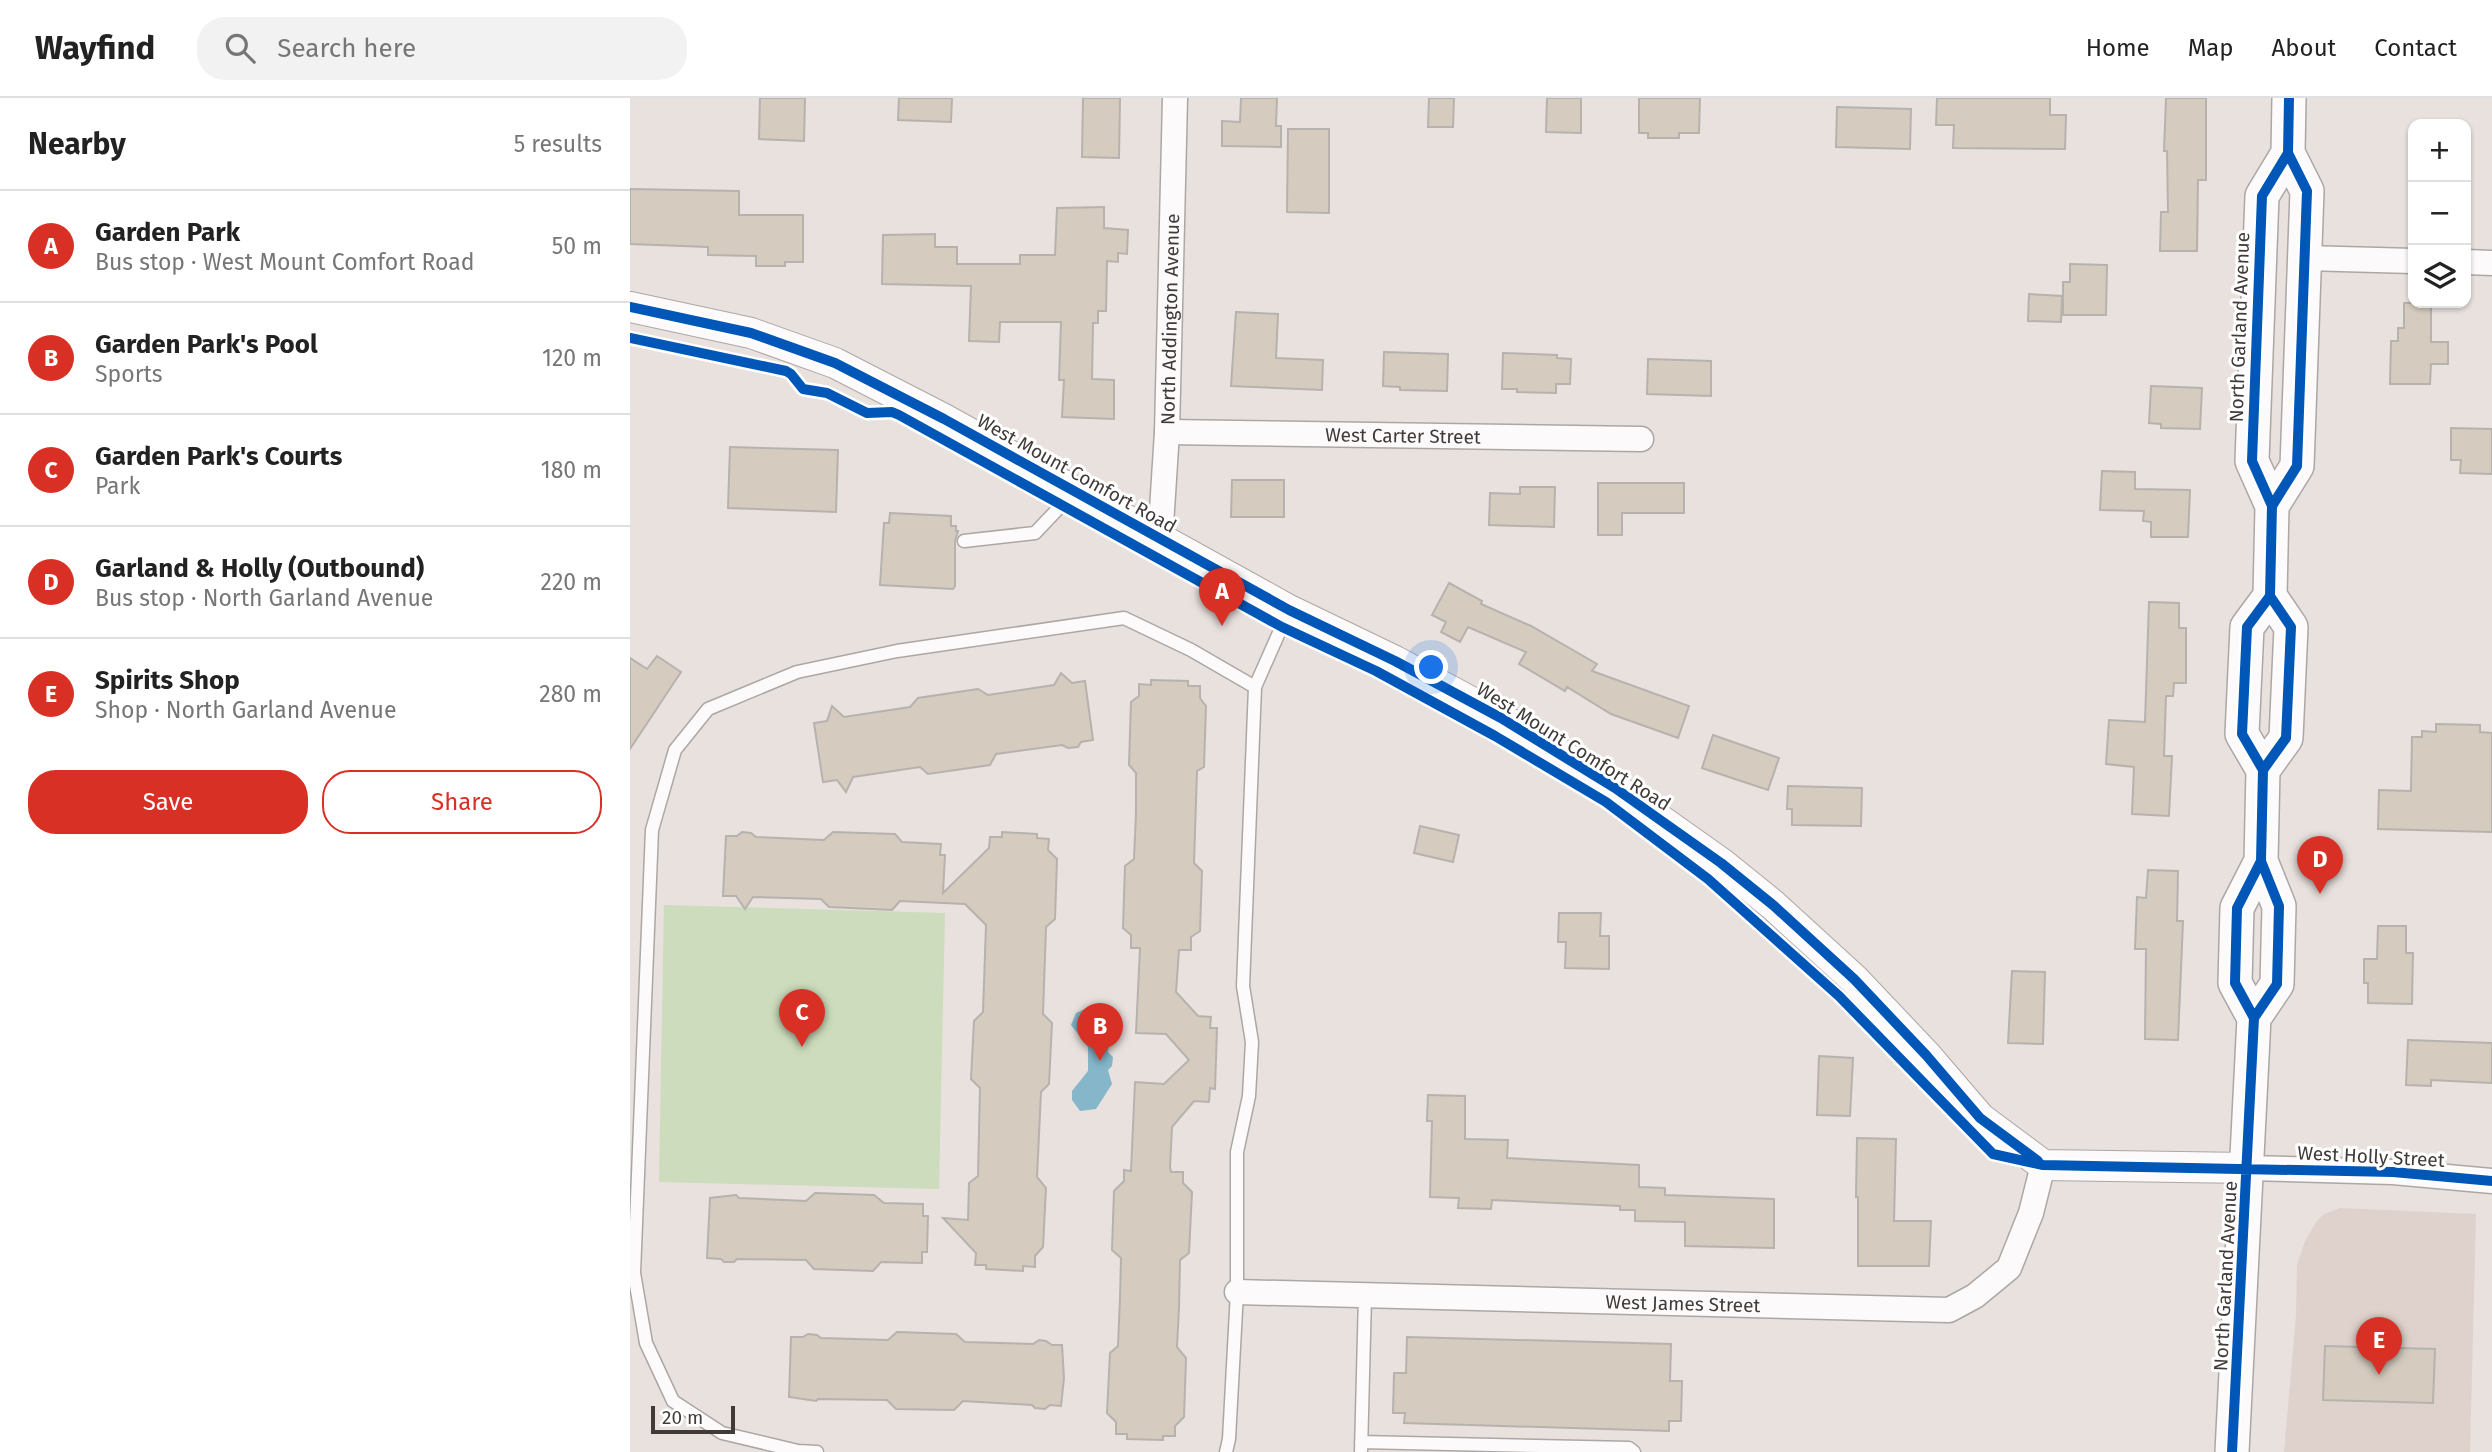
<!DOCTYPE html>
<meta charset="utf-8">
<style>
body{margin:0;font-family:"Fira Sans",sans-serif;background:#f2f2f2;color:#222}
.controls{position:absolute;right:21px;top:21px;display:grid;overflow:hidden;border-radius:14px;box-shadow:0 2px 5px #0004}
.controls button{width:63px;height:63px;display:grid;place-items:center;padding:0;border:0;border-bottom:2px solid #e0e0e0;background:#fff;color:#222;font:35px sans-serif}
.scale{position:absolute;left:21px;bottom:18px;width:84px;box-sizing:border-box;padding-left:7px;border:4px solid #403a39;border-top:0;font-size:19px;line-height:24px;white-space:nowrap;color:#403a39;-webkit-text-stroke:5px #fff;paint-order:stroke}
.you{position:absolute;left:802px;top:570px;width:24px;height:24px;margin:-18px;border:5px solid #fff;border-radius:50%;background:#1a73e8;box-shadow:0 0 0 10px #1a73e833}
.badge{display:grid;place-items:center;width:46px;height:46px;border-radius:50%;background:#d93025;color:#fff;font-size:23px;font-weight:700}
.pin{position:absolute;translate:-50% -58px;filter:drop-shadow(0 2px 4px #0008)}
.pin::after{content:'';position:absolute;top:37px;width:24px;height:21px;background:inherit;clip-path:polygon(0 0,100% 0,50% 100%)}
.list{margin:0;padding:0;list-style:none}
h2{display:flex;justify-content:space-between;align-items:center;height:91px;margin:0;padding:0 28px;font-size:30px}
h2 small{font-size:23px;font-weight:400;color:#767676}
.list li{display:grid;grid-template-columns:46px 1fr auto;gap:21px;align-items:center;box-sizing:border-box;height:112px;padding:0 28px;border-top:2px solid #e0e0e0}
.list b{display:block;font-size:26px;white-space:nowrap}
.list p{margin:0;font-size:23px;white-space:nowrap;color:#767676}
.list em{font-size:23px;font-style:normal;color:#767676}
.actions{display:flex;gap:14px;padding:21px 28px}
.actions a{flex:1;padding:16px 0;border:2px solid #d93025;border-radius:28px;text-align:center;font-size:24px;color:#d93025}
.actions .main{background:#d93025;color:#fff}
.icon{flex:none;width:38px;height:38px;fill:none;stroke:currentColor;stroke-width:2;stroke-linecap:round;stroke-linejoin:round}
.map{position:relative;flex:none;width:1862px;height:1354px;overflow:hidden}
header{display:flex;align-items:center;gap:42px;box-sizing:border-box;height:98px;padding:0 35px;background:#fff;border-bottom:2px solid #e0e0e0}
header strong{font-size:33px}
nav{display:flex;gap:38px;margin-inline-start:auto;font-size:24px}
.search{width:490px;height:63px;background:#f2f2f2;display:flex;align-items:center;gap:18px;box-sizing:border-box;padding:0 24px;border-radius:28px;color:#767676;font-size:26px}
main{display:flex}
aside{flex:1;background:#fff}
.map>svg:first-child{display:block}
</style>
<header>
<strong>Wayfind</strong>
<div class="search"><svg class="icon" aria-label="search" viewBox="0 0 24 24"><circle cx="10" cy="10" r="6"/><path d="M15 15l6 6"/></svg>Search here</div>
<nav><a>Home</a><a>Map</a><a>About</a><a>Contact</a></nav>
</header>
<main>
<aside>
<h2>Nearby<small>5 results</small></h2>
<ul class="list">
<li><span class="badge">A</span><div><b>Garden Park</b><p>Bus stop · West Mount Comfort Road</p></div><em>50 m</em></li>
<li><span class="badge">B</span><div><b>Garden Park's Pool</b><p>Sports</p></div><em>120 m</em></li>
<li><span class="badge">C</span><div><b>Garden Park's Courts</b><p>Park</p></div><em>180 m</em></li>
<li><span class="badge">D</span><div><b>Garland &amp; Holly (Outbound)</b><p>Bus stop · North Garland Avenue</p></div><em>220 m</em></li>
<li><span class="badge">E</span><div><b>Spirits Shop</b><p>Shop · North Garland Avenue</p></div><em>280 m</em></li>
</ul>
<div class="actions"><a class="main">Save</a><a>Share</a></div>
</aside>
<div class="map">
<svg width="1862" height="1354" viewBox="0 0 1862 1354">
<rect width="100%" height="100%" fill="#e8e1de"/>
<path fill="#dfd2cc" d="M 1710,1110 L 1846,1116 L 1840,1354 L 1654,1354 L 1666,1217 L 1667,1167 L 1675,1143 L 1686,1124 L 1694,1116 Z"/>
<path fill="#cddcbc" d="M 34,807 L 315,815 L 309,1091 L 29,1084 Z"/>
<path fill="#85b6ca" d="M 457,910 L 463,910 L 469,917 L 467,923 L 480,934 L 478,954 L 483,959 L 482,968 L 478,972 L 482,986 L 466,1011 L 450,1013 L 442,1002 L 442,993 L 458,973 L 458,949 L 441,927 L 446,915 Z"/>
<path fill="#d5ccbf" stroke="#b6b2ae" stroke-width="2" d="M 130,0 L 175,0 L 174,43 L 129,41 Z
M 269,0 L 322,0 L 321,24 L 268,22 Z
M 453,0 L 490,0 L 489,60 L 452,59 Z
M 611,0 L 647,0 L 646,28 L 651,28 L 651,49 L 592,48 L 592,23 L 610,24 Z
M 799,0 L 824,0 L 823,29 L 798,29 Z
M 917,0 L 951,0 L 951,35 L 916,34 Z
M 1009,0 L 1070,0 L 1069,35 L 1049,35 L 1049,40 L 1018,40 L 1018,35 L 1009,35 Z
M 1307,0 L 1420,0 L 1420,17 L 1436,17 L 1435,51 L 1323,50 L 1324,27 L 1306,27 Z
M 1536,0 L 1576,0 L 1576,82 L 1568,82 L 1567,153 L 1530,153 L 1531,114 L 1538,114 L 1537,53 L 1534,53 Z
M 1207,9 L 1281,11 L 1280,51 L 1206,49 Z
M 658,31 L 699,31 L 699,115 L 657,114 Z
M 0,91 L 109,93 L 109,117 L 173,117 L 173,164 L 155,164 L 155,168 L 126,168 L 126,158 L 78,157 L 78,149 L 0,146 Z
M 474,109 L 474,130 L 498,132 L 497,156 L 488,155 L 488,164 L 477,163 L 476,213 L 468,213 L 468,225 L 463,225 L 462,281 L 484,282 L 484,321 L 432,319 L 434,282 L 429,282 L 431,224 L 370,224 L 369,244 L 339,243 L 341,188 L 252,186 L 253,137 L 305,136 L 305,149 L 327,149 L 327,166 L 390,166 L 390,157 L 425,157 L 427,110 Z
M 1440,166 L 1477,167 L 1476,217 L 1433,217 L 1433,184 L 1440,184 Z
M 1399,196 L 1432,198 L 1431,224 L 1398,223 Z
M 1774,205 L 1801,205 L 1801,244 L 1818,244 L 1818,266 L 1801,266 L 1800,286 L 1760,286 L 1761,243 L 1768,243 L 1768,230 L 1774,230 Z
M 606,214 L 648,216 L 646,260 L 693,262 L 692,292 L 601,288 Z
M 754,254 L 818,256 L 817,293 L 770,292 L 770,289 L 753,288 Z
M 873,255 L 927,257 L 927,260 L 941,261 L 940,286 L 926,286 L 926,295 L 887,294 L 887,291 L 872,291 Z
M 1018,261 L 1081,263 L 1081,298 L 1017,296 Z
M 1521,288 L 1572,290 L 1570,331 L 1531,330 L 1531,326 L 1519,325 Z
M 1821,330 L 1862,331 L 1862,376 L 1830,375 L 1831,362 L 1821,362 Z
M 100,349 L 208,352 L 206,414 L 98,410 Z
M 1472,373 L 1505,374 L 1505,391 L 1560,392 L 1558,439 L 1521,439 L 1521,424 L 1513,423 L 1514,413 L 1470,412 Z
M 602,382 L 654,382 L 654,419 L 601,419 Z
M 968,385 L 1054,385 L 1054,415 L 992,415 L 992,437 L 968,437 Z
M 890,389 L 925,389 L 924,429 L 859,427 L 860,395 L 890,396 Z
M 260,415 L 321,418 L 321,428 L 326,428 L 326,433 L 328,433 L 325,443 L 325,488 L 323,491 L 250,487 L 254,425 L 259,425 Z
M 819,485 L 852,503 L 851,506 L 901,528 L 967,566 L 962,573 L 1059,608 L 1048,640 L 981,616 L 937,589 L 935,593 L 889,566 L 896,554 L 838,529 L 830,544 L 811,534 L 816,524 L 802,517 Z
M 1519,504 L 1549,505 L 1549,530 L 1556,530 L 1556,585 L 1544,585 L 1543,598 L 1536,598 L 1534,658 L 1542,658 L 1539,718 L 1502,716 L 1504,669 L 1476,666 L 1479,622 L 1515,624 Z
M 27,558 L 51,574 L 0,651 L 0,560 L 17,571 Z
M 431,575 L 442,585 L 455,583 L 463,642 L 451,644 L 448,649 L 438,650 L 432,647 L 366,656 L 360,667 L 298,676 L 290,669 L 223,679 L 216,694 L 207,682 L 193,684 L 184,625 L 197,623 L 202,608 L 214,619 L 280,609 L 288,600 L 348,591 L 358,597 L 424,587 Z
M 521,582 L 558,583 L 558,588 L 570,588 L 570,600 L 576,608 L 574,669 L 567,673 L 564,765 L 572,773 L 570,833 L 561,839 L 561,852 L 549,852 L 546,894 L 568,918 L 581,919 L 580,930 L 587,930 L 585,991 L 580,990 L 579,1004 L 564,1003 L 542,1029 L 540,1069 L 541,1074 L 553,1074 L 553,1085 L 562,1094 L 559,1155 L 550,1162 L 549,1210 L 547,1249 L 556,1260 L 554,1319 L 545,1328 L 545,1338 L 533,1338 L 533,1342 L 497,1341 L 497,1336 L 486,1336 L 486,1324 L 477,1315 L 480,1255 L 488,1248 L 490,1200 L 491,1160 L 482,1152 L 484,1093 L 494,1083 L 494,1072 L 501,1073 L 505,984 L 534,986 L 559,962 L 536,936 L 506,935 L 510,850 L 501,850 L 501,837 L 493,830 L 495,768 L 504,761 L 506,715 L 506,675 L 499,667 L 501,604 L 509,598 L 509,586 L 521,587 Z
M 1806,626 L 1850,627 L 1850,634 L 1862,635 L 1862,734 L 1748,731 L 1749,692 L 1781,693 L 1782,639 L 1792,639 L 1792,633 L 1806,634 Z
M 1083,637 L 1149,660 L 1138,692 L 1072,670 Z
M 1158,688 L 1232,690 L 1231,728 L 1162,727 L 1162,711 L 1157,711 Z
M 790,728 L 829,737 L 823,764 L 784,755 Z
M 112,734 L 121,735 L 126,739 L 194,742 L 203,734 L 265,736 L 272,744 L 311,746 L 310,757 L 315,757 L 313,795 L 359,750 L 360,739 L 372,739 L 372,734 L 407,736 L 407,740 L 419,741 L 418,752 L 427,761 L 425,821 L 416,829 L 413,916 L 422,925 L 419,986 L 411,994 L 407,1079 L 416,1090 L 413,1149 L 405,1158 L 405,1169 L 393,1168 L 393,1173 L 356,1171 L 356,1167 L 345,1167 L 346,1155 L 313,1120 L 338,1122 L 339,1085 L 348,1078 L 350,990 L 341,981 L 344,923 L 353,914 L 356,827 L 335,806 L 270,803 L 262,812 L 199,809 L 191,801 L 123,799 L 115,811 L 106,798 L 93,798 L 96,738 L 107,738 Z
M 1518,772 L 1548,773 L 1547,823 L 1553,823 L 1548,942 L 1515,941 L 1516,851 L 1505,851 L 1507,799 L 1516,800 Z
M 929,815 L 971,815 L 970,838 L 979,838 L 979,871 L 935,870 L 936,844 L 928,844 Z
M 1748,828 L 1776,828 L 1776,855 L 1783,855 L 1782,906 L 1738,905 L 1738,885 L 1734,885 L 1734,861 L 1747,861 Z
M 1382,873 L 1415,874 L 1413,946 L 1378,945 Z
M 1778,942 L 1862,945 L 1862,985 L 1801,982 L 1801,988 L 1776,987 Z
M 1189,958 L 1223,960 L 1220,1018 L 1187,1017 Z
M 798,997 L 835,998 L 835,1041 L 878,1042 L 877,1060 L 1009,1067 L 1009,1089 L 1035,1090 L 1035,1097 L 1144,1101 L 1144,1150 L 1055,1148 L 1055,1124 L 1005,1123 L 1005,1112 L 990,1112 L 990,1108 L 862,1102 L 861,1111 L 828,1110 L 829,1100 L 800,1099 L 802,1023 L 797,1023 Z
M 1227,1040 L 1266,1041 L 1264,1123 L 1301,1123 L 1299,1168 L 1228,1168 L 1228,1099 L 1226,1099 Z
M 185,1095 L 244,1097 L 254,1105 L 293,1106 L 293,1118 L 298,1118 L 297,1154 L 292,1154 L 292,1165 L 251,1164 L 243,1173 L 184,1171 L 176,1162 L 107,1161 L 104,1164 L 94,1164 L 91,1161 L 77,1160 L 80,1100 L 106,1097 L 109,1100 L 176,1103 Z
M 267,1234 L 326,1236 L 335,1244 L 403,1246 L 409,1242 L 416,1243 L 422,1247 L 432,1247 L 434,1280 L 431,1308 L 420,1307 L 415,1311 L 405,1310 L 402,1307 L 333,1303 L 324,1312 L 266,1311 L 257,1302 L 188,1301 L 186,1303 L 159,1299 L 161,1239 L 173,1239 L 178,1236 L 187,1237 L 191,1240 L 258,1242 Z
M 777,1239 L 1041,1246 L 1040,1283 L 1052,1283 L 1051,1323 L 1039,1323 L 1039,1333 L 774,1325 L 775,1315 L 763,1315 L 764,1275 L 776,1275 Z
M 1695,1248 L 1805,1251 L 1803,1305 L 1693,1302 Z"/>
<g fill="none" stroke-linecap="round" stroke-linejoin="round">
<g stroke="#aca7a5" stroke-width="15">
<path id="service" d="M 334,443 L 405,435 L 444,394
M 731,1344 L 999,1350 L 1004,1354
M 187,1354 L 168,1353 L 92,1335 L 43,1303 L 16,1245 L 4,1175 L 22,732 L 45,652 L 78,611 L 167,574 L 267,553 L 494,520 L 561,552 L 625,589
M 596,1354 L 599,1341 L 607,1194 L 607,1054 L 619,998 L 622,944 L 613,888 L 625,589 L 659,512
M 731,1354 L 735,1198"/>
</g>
<g stroke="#aca7a5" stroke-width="27">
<g id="minor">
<path d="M 1675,160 L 1783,163"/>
<path d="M 1836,164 L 1862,165"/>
<path id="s1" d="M 537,334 L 1011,341"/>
<path id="s2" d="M 530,443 L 537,334 L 545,0"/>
<path d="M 1618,1070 L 1763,1074 L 1862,1083"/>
<path id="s3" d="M 607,1194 L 1319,1212 L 1345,1198 L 1379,1170 L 1401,1115 L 1413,1067"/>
</g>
</g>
<g stroke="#aca7a5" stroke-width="32">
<path id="tertiary" d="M 0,209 L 121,235 L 205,265 L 314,321 L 659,512 L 765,563 L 871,620 L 985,690 L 1091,765 L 1143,807 L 1224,881 L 1296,957 L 1350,1020 L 1413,1067 L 1618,1070"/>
</g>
<g stroke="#aca7a5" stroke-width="36">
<path id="secondary" d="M 1642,408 L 1667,368 L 1677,93 L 1658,55 L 1659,0
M 1633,672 L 1656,640 L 1661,529 L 1640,498 L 1642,408 L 1622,363 L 1632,98 L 1658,55
M 1624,920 L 1647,886 L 1649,808 L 1631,763 L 1633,672 L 1612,636 L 1617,529 L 1640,498
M 1602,1354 L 1624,920 L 1605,885 L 1607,810 L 1631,763"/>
</g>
<use href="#service" stroke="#fcfafa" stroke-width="12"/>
<use href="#minor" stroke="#fcfafa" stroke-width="24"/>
<use href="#tertiary" stroke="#fcfafa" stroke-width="30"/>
<use href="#secondary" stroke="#fcfafa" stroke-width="33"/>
<g stroke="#fff" stroke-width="15">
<path id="cycleway" d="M 0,209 L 121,235 L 205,265 L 314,321 L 659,512 L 765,563 L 871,620 L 985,690 L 1091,765 L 1143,807 L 1224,881 L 1296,957 L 1350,1020 L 1408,1063
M 0,240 L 156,273 L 161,276 L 173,291 L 197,295 L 237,315 L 262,314 L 269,317 L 652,529 L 746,573 L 865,638 L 976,704 L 1078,781 L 1209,898 L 1363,1056 L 1413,1067 L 1763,1074 L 1862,1083
M 1642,408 L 1667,368 L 1677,93 L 1658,55 L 1659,0
M 1633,672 L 1656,640 L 1661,529 L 1640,498 L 1642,408 L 1622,363 L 1632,98 L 1658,55
M 1624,920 L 1647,886 L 1649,808 L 1631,763 L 1633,672 L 1612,636 L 1617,529 L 1640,498
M 1602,1354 L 1624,920 L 1605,885 L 1607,810 L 1631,763"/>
</g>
<use href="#cycleway" stroke="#0057b8" stroke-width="10"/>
</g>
<g text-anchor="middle" stroke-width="6" stroke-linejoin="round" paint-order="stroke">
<g font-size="19" fill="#403a39" stroke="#fff">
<text dy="7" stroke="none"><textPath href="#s2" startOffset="222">North Addington Avenue</textPath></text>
<text transform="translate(1609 229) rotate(-88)" y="7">North Garland Avenue</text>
<text dy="7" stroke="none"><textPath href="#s1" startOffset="236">West Carter Street</textPath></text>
<text transform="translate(447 375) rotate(29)" y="7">West Mount Comfort Road</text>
<text transform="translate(944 648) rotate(32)" y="7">West Mount Comfort Road</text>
<text transform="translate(1741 1058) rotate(3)" y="7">West Holly Street</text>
<text transform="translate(1595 1178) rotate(-87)" y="7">North Garland Avenue</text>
<text dy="7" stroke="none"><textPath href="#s3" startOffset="446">West James Street</textPath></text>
</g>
</g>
</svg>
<div class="controls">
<button>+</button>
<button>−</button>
<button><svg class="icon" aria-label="layers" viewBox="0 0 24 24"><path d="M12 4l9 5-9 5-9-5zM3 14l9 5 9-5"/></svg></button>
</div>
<div class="scale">20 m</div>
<div class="you"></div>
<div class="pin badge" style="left:592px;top:528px">A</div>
<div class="pin badge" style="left:470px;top:963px">B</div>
<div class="pin badge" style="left:172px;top:949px">C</div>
<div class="pin badge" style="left:1690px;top:796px">D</div>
<div class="pin badge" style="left:1749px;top:1277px">E</div>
</div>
</main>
